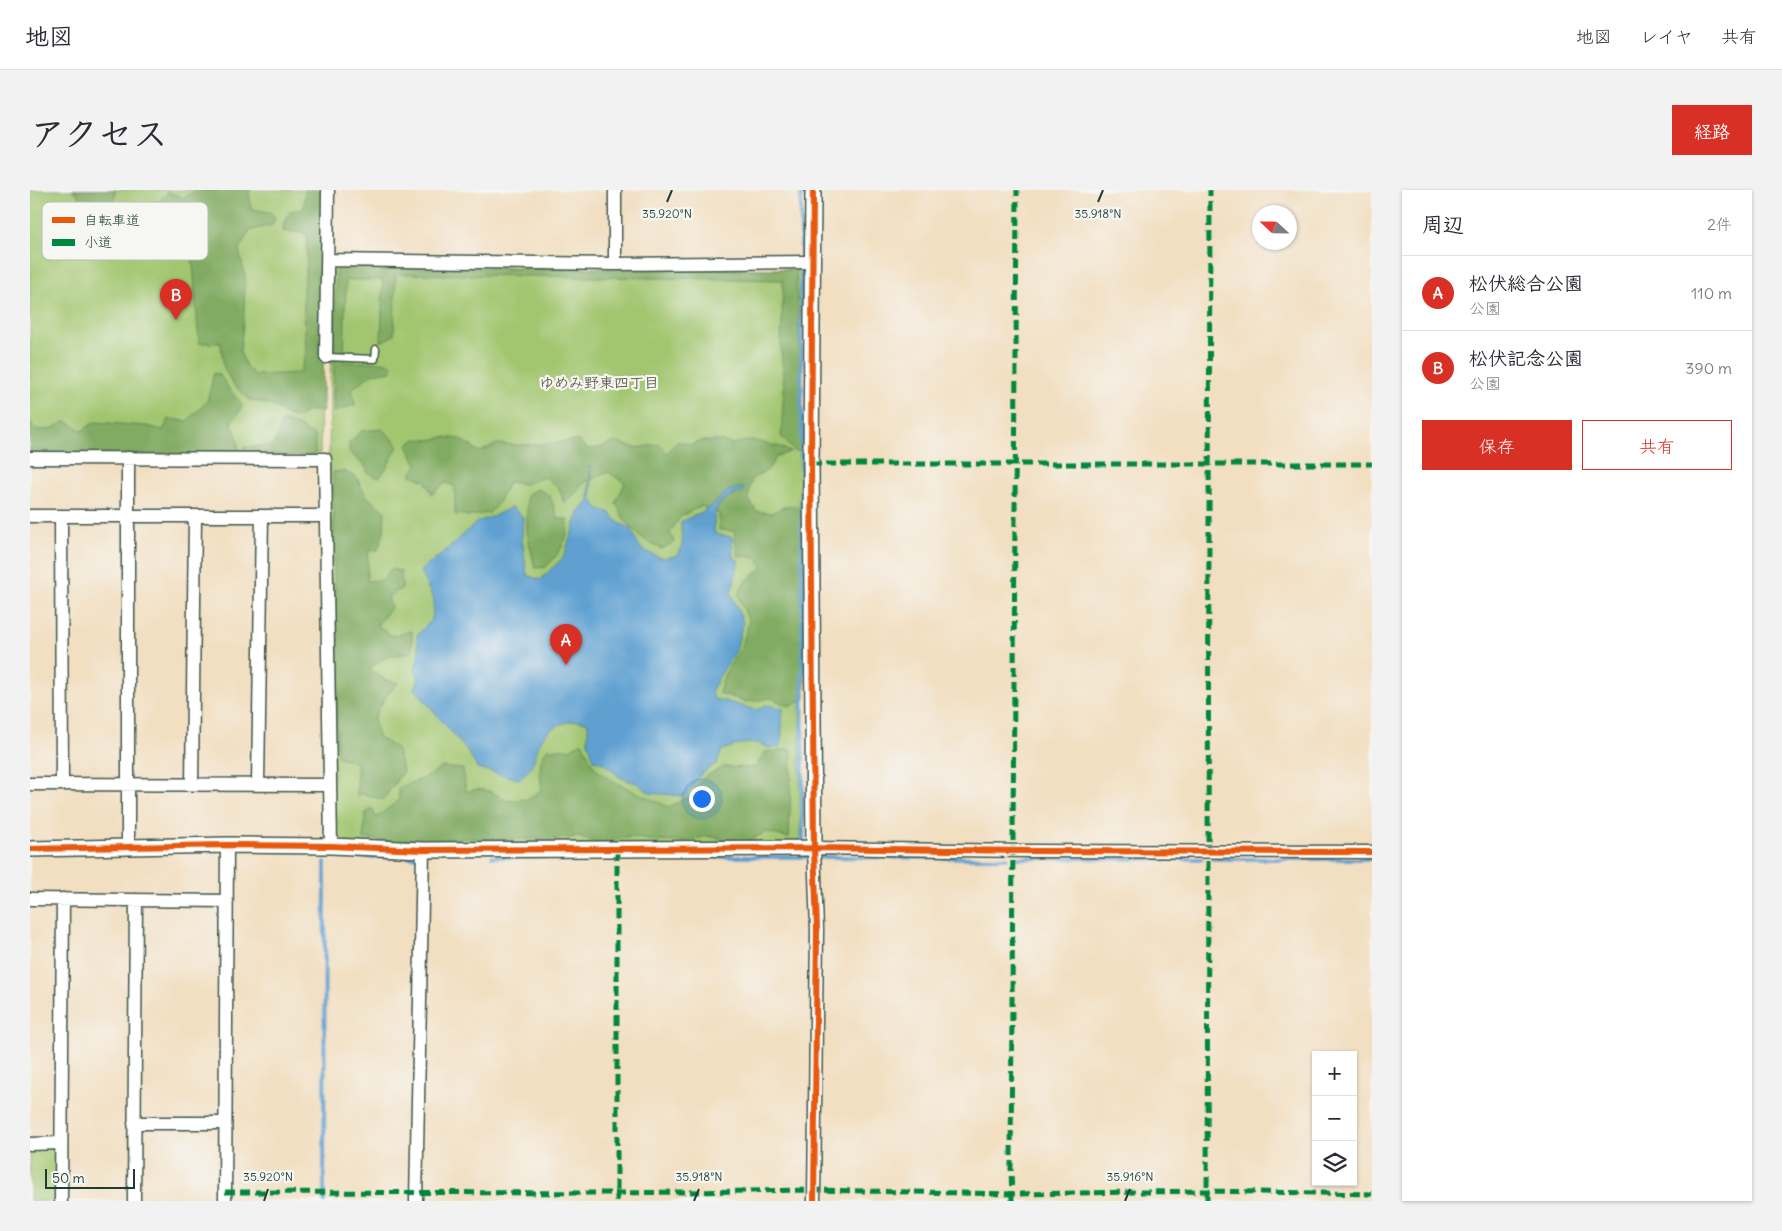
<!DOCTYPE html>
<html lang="ja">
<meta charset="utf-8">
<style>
body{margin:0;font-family:Delius,"Klee One",sans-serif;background:#f2f2f3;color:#2b2b33}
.controls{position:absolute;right:15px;bottom:15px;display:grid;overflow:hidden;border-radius:0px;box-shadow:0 1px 4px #0004}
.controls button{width:45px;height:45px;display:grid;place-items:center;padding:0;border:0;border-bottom:1px solid #e1e1e2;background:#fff;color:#2b2b33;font:25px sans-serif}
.compass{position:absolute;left:1222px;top:15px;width:45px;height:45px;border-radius:50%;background:#fff;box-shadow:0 1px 4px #0004;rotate:292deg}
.scale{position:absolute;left:15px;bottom:12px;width:90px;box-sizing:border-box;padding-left:5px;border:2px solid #1f3d34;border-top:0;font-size:14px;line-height:18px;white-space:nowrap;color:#1f3d34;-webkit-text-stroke:4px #f6f6f2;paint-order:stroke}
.you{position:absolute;left:671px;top:608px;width:18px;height:18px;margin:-12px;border:4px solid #fff;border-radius:50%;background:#1a73e8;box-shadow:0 0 0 8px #1a73e833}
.badge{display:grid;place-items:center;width:32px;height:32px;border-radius:50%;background:#d93025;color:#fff;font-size:16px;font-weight:700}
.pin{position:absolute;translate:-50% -41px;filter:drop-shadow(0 1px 2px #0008)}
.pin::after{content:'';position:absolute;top:26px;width:18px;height:15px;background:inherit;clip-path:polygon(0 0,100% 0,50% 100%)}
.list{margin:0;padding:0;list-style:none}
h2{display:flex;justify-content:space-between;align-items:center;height:65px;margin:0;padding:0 20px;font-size:21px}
h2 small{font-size:16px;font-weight:400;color:#7c7c81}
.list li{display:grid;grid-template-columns:32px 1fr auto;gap:15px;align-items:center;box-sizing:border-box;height:75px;padding:0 20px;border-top:1px solid #e1e1e2}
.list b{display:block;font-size:19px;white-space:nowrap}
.list p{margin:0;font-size:16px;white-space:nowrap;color:#7c7c81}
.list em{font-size:16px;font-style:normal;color:#7c7c81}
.actions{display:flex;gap:10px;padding:15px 20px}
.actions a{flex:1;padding:11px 0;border:1px solid #d93025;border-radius:0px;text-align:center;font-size:18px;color:#d93025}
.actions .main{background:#d93025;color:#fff}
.icon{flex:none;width:28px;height:28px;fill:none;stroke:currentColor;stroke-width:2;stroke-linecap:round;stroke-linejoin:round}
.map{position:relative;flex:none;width:1342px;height:1011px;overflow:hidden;border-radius:0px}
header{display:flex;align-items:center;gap:30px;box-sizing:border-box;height:70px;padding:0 25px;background:#fff;border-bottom:1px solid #e1e1e2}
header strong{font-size:24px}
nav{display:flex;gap:28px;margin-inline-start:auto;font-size:18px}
.intro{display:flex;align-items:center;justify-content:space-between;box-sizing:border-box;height:120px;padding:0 30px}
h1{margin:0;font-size:35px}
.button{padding:12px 22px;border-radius:0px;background:#d93025;color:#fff;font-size:18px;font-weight:700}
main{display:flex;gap:30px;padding:0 30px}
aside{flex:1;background:#fff;border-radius:0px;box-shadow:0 1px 4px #0004}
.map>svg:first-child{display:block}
</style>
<header>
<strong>地図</strong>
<nav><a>地図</a><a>レイヤ</a><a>共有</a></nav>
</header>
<div class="intro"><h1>アクセス</h1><a class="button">経路</a></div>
<main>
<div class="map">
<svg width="1342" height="1011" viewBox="0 0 1342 1011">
<rect width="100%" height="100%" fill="#f6f6f2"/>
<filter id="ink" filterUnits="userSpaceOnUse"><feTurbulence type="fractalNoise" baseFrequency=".02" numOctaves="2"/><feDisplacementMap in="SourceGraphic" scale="10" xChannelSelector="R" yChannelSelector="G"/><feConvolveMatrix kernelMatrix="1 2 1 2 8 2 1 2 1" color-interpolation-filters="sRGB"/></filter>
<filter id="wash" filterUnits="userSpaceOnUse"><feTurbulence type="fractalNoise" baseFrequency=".0096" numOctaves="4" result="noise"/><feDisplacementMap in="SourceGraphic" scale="20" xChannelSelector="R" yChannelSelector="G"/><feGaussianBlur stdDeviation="1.12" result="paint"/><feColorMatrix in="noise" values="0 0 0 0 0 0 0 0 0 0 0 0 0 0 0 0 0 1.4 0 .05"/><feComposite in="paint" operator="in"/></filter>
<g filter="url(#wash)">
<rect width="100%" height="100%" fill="#f2dec0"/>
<path fill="#a2c670" stroke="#608252" d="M 0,0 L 293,0 L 290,263 L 0,261 Z
M 302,75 L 770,79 L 770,659 L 304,654 L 299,269 Z
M 25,958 L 26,1011 L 0,1011 L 0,959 Z"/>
<path fill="#81ab62" stroke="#50744b" d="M 41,0 L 85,0 L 85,7 L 70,20 L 54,16 L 47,3 Z
M 166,0 L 219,0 L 221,19 L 240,22 L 245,27 L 242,35 L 219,41 L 209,60 L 215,86 L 214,124 L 210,162 L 216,176 L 224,185 L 270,183 L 276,163 L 273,101 L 277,70 L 276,43 L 253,41 L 254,32 L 261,21 L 274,19 L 275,0 L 295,0 L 293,221 L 278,221 L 267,228 L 253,223 L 244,216 L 220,210 L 202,193 L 193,175 L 191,153 L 169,153 L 162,61 L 146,37 L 123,31 L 127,14 L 138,2 L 154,8 Z
M 366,78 L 364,145 L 351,152 L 353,90 L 316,90 L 314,172 L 353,172 L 362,175 L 362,181 L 341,184 L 322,199 L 325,215 L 303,222 L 306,79 Z
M 370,78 L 766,80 L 775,261 L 764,261 L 751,246 L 754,198 L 751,159 L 753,90 L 369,84 Z
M 184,183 L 190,185 L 201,202 L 212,214 L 210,221 L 201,232 L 207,247 L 210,265 L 0,264 L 0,234 L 8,240 L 21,239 L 36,231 L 52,241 L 65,232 L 117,236 L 133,240 L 139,229 L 157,231 L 177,212 Z
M 251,232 L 264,234 L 285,246 L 285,267 L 215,265 L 214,257 L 242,256 L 248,246 Z
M 352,239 L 366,252 L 368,256 L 357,277 L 349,288 L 338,283 L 335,276 L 319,262 L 319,253 L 331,241 Z
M 414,247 L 430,249 L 450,262 L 467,254 L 491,255 L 516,254 L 548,250 L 557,259 L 568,258 L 585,252 L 606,258 L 630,254 L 637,263 L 648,251 L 661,255 L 671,251 L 692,251 L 702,254 L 722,250 L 750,257 L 761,262 L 747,266 L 737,281 L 722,288 L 718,308 L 726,321 L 741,323 L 757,316 L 775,315 L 775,509 L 759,516 L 741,508 L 717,512 L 689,503 L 694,485 L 712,456 L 719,432 L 708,405 L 715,392 L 733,377 L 724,366 L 708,366 L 704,341 L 689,340 L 689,324 L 671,316 L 651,326 L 640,342 L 644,352 L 632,359 C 610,349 594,335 586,312 L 595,293 L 578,282 L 553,293 L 545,304 L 534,313 L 529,298 L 515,287 L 494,294 L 478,292 L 468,313 L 459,323 L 439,326 L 425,324 L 425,296 L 415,293 L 402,304 L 395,291 L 381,285 L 387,274 L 377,255 L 386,249 L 401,250 Z
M 313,281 L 326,287 L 337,307 L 355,322 L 354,341 L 348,360 L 338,361 L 337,391 L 352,390 L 361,379 L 371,381 L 372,398 L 358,407 L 361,418 L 347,435 L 363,446 L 382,441 L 382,462 L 354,468 L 339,479 L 356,490 L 368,493 L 356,506 L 344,528 L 348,547 L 366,558 L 373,581 L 353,610 L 335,604 L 327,605 L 327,573 L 307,566 L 303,282 Z
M 508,299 L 520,306 L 528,329 L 537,329 C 541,349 529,363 516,377 L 505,378 L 497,342 L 497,304 Z
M 552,552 C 556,559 559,569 564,576 C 576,592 620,608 639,617 L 662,605 L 673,588 L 693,577 L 725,578 L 735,562 L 762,559 L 759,648 L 736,642 L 714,653 L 677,646 L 653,652 L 626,651 L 601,647 L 568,654 L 549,647 L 516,650 L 499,649 L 463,650 L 444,648 L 364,652 L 333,648 L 336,623 L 342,618 L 346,628 L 369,610 L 368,598 L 399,586 L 412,577 L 433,579 L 436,602 C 451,596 464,602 477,611 L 499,609 L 512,599 C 510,585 507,570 518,559 L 540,559 Z"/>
<path fill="#5ea0d1" stroke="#3e6e82" d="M 560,276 L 562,310 L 567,318 L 579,322 L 589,333 L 600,338 L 611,359 L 631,368 L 646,366 C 657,352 650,347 651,332 C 660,327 671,323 680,317 C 695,306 691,299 714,298 L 713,302 C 688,307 681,321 685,344 L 702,347 L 703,367 L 709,371 L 701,403 L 713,432 L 709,448 L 706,461 L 690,485 L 681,502 L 684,509 C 699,511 712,517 727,520 L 736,515 L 753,518 L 751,557 L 739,558 L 728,553 L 711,554 L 692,560 L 687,573 L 671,584 L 654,606 L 620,603 L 607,593 L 591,588 L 573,573 L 564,570 L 558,552 L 558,533 C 545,527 524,534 515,545 C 507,554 506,568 500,578 C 497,582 493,586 489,589 L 447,578 L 439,563 L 385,499 L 389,489 L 385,478 L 389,466 L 387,445 L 402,430 L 404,410 L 390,382 L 395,376 L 411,365 L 447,332 L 464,326 L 482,317 L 493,327 L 492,349 L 497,385 L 510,390 L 533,368 L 550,320 L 559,313 Z"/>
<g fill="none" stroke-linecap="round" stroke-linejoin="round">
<path stroke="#5ea0d1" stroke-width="4" d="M 771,0 L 773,655
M 322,667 L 387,667
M 462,667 L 780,667
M 792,667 L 977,668
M 988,668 L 1172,669
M 1183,669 L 1342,669
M 294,1011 L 295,672"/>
</g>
</g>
<g filter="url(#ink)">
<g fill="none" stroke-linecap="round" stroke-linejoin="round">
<g stroke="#3f5549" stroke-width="9">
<path id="service" d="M 296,167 L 345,169 L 346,159"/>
</g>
<g stroke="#3f5549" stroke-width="15">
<path id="minor" d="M 298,70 L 585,74 L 782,72
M 585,74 L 585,0
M 296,167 L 298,0
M 0,268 L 295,269 L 301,656
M 0,326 L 296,326
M 31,326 L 32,594
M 0,594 L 300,595
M 162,594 L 165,326
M 228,594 L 232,326
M 98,657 L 98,268
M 0,709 L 197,711
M 104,933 L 195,933
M 0,954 L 31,953
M 31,1011 L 33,709
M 104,1011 L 106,710
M 195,1011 L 197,655
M 386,1011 L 393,660
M 784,1011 L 787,739 L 784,658 L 1000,661 L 1342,662"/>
</g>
<g stroke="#3f5549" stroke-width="18">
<path id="tertiary" d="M 0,659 L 197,655 L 301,656 L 393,660 L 784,658 L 781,274 L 783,0"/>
</g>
<use href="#service" stroke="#fff" stroke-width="6"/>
<use href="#minor" stroke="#fff" stroke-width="12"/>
<use href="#tertiary" stroke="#fff" stroke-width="15"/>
<path stroke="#00873e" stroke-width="5" stroke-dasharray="10 5" stroke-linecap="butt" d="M 781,274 L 1342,274
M 587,660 L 587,1011
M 195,1002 L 587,1003 L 784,1000 L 982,1004 L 1177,1001 L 1342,1004
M 982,1011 L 981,978 L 987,0
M 1177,1011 L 1180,0"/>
<g stroke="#f6f6f2" stroke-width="9">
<path id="cycleway" d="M 783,0 L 781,274 L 784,658 L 787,739 L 784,1011
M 0,659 L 197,655 L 301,656 L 393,660 L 784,658 L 1000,661 L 1342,662"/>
</g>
<use href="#cycleway" stroke="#e8590c" stroke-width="6"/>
</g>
</g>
<path fill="none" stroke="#1f3d34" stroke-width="2" d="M 637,12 L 642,0M 1068,12 L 1073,0M 234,1011 L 238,999M 664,1011 L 669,999M 1095,1011 L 1100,999"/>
<g text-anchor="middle" stroke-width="4.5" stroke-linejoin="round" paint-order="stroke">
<g font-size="15" font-weight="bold" fill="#676251" stroke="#f6f6f2">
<text x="569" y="198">ゆめみ野東四丁目</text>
</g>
</g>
<rect x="12" y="12" width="166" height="58" rx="8" fill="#f6f6f2" stroke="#b6beb9" stroke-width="1"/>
<rect x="22" y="27" width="23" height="6" fill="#e8590c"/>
<rect x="22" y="49" width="23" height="7" fill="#00873e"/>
<g font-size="14" fill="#1f3d34">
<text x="54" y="35">自転車道</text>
<text x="54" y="57">小道</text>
</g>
<g font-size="12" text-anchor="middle" fill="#1f3d34" stroke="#f6f6f2" stroke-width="4.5" stroke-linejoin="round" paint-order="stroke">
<text x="637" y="28">35.920°N</text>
<text x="1068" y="28">35.918°N</text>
<text x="238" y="991">35.920°N</text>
<text x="669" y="991">35.918°N</text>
<text x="1100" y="991">35.916°N</text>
</g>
</svg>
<div class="controls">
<button>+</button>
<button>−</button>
<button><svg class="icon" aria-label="layers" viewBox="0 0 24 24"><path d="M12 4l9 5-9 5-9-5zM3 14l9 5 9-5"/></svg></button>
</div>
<svg class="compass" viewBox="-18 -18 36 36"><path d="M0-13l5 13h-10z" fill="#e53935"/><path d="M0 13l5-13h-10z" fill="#7c7c81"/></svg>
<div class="scale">50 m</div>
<div class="you"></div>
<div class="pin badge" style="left:536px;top:475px">A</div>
<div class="pin badge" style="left:146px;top:130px">B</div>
</div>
<aside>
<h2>周辺<small>2件</small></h2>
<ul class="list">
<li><span class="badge">A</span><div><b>松伏総合公園</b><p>公園</p></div><em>110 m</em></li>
<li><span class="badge">B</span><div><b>松伏記念公園</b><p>公園</p></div><em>390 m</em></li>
</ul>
<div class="actions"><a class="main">保存</a><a>共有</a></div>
</aside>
</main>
